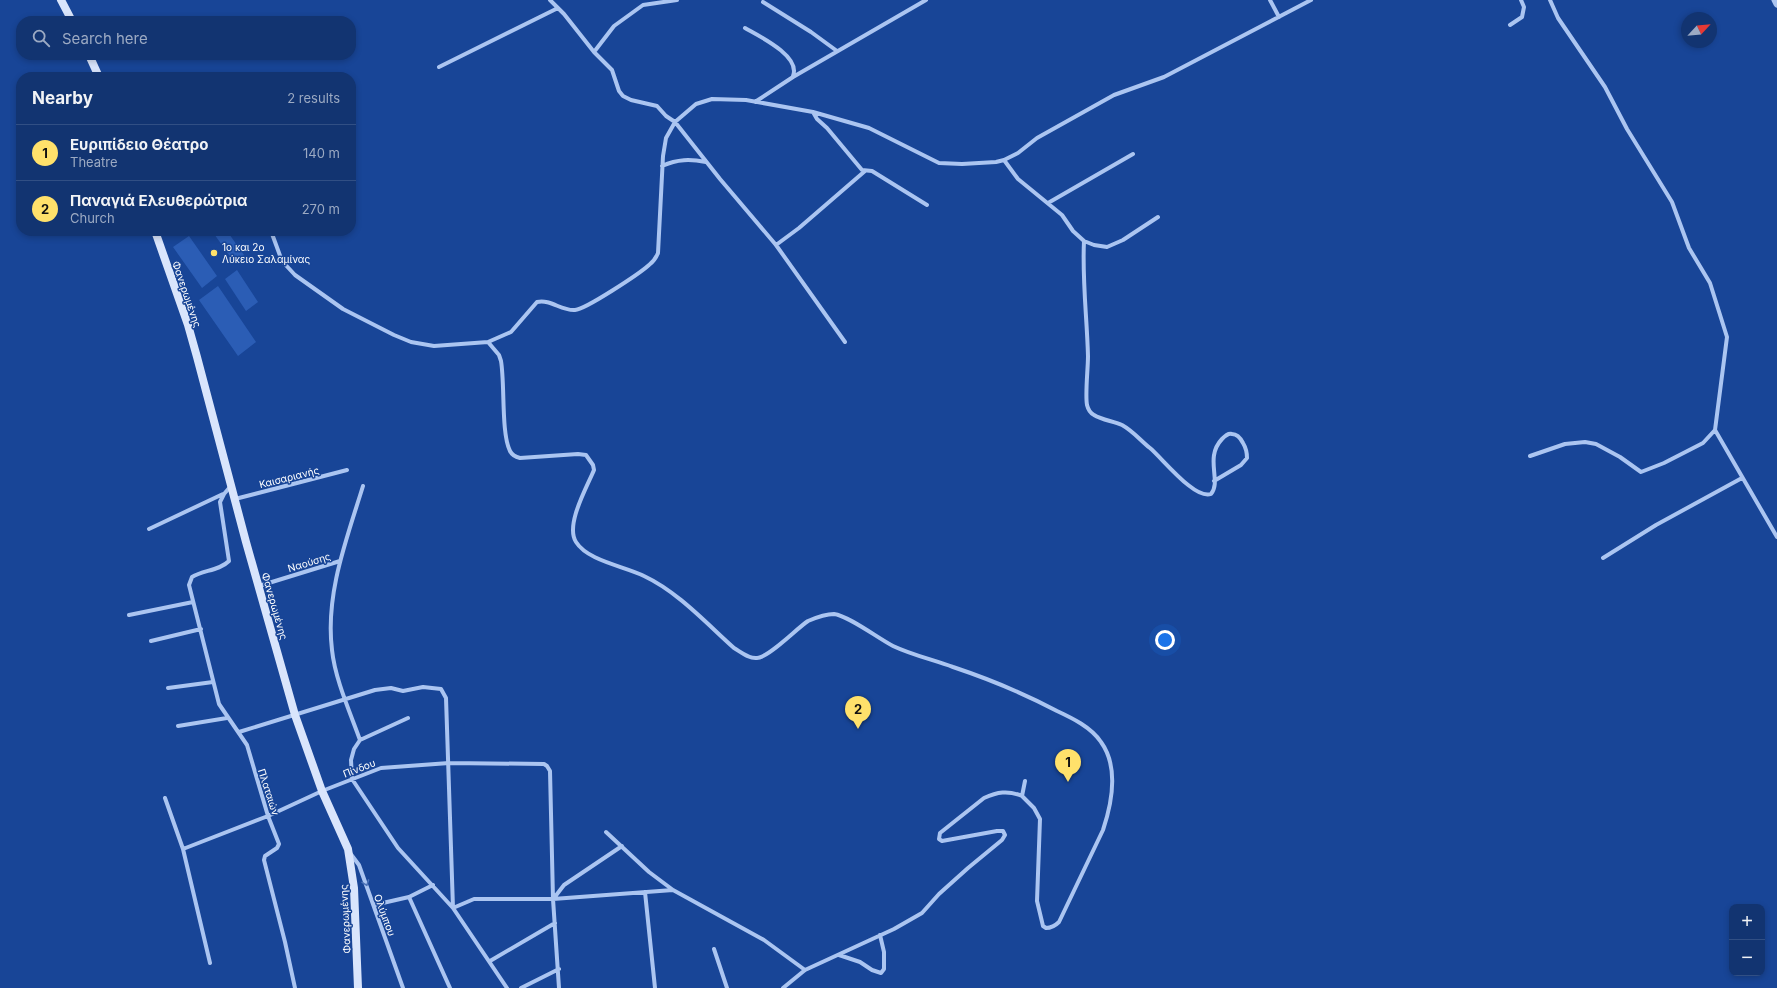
<!DOCTYPE html>
<meta charset="utf-8">
<style>
body{margin:0;font-family:Inter,sans-serif;background:#1f3f79;color:#f1f3f6}
.controls{position:absolute;right:12px;bottom:12px;display:grid;overflow:hidden;border-radius:8px;box-shadow:0 2px 6px #0003}
.controls button{width:36px;height:36px;display:grid;place-items:center;padding:0;border:0;border-bottom:1px solid #314f84;background:#123471;color:#f1f3f6;font:20px sans-serif}
.compass{position:absolute;left:1681px;top:12px;width:36px;height:36px;border-radius:50%;background:#123471;box-shadow:0 2px 6px #0003;rotate:64deg}
.you{position:absolute;left:1165px;top:640px;width:14px;height:14px;margin:-10px;border:3px solid #fff;border-radius:50%;background:#1a73e8;box-shadow:0 0 0 6px #1a73e833}
.badge{display:grid;place-items:center;width:26px;height:26px;border-radius:50%;background:#ffe16b;color:#111;font-size:13px;font-weight:700}
.pin{position:absolute;translate:-50% -33px;filter:drop-shadow(0 1px 2px #0008)}
.pin::after{content:'';position:absolute;top:21px;width:14px;height:12px;background:inherit;clip-path:polygon(0 0,100% 0,50% 100%)}
.list{margin:0;padding:0;list-style:none}
h2{display:flex;justify-content:space-between;align-items:center;height:52px;margin:0;padding:0 16px;font-size:17px}
h2 small{font-size:13px;font-weight:400;color:#9caac3}
.list li{display:grid;grid-template-columns:26px 1fr auto;gap:12px;align-items:center;box-sizing:border-box;height:56px;padding:0 16px;border-top:1px solid #314f84}
.list b{display:block;font-size:15px;white-space:nowrap}
.list p{margin:0;font-size:13px;white-space:nowrap;color:#9caac3}
.list em{font-size:13px;font-style:normal;color:#9caac3}
.icon{flex:none;width:22px;height:22px;fill:none;stroke:currentColor;stroke-width:2;stroke-linecap:round;stroke-linejoin:round}
.map{position:relative;flex:none;width:1777px;height:988px;overflow:hidden}
.search{position:absolute;background:#123471;box-shadow:0 2px 6px #0003;left:16px;top:16px;width:340px;height:44px;display:flex;align-items:center;gap:10px;box-sizing:border-box;padding:0 14px;border-radius:16px;color:#9caac3;font-size:15px}
.panel{position:absolute;background:#123471;box-shadow:0 2px 6px #0003;left:16px;top:72px;width:340px;height:164px;border-radius:16px}
.map>svg:first-child{display:block}
</style>
<div class="map">
<svg width="1777" height="988" viewBox="0 0 1777 988">
<rect width="100%" height="100%" fill="#184597"/>
<path fill="#2b5db5" d="M 212,231 L 227,231 L 244,255 L 234,262 Z
M 189,236 L 217,276 L 202,288 L 173,247 Z
M 237,270 L 258,302 L 246,311 L 225,279 Z
M 218,286 L 256,342 L 238,356 L 199,300 Z"/>
<g fill="none" stroke-linecap="round" stroke-linejoin="round">
<path stroke="#abc5f1" stroke-width="4" d="M 550,0 L 564,14 L 594,52 L 612,70 L 619,91 L 623,96 L 631,100 L 657,106 L 666,116 L 675,122 L 696,104 L 712,99 L 746,100 L 813,112 L 869,128 L 939,163 L 962,164 L 996,162 L 1004,160 L 1018,153 L 1037,138 L 1114,95 L 1164,77 L 1311,0
M 1270,0 L 1279,17
M 1550,0 L 1558,18 L 1605,87 L 1627,129 L 1672,202 L 1689,248 L 1710,283 L 1727,337 L 1715,430 L 1777,537
M 763,2 L 811,32 L 837,51
M 1510,25 L 1522,17 L 1524,7 L 1521,0
M 745,28 C 759,36 801,56 793,76
M 594,52 L 614,26 L 643,5 L 677,0
M 439,67 L 558,8
M 755,102 L 793,77 L 926,0
M 813,112 L 817,119 L 827,128 L 862,170 L 872,171 L 927,205
M 1004,160 L 1018,179 L 1062,215 L 1073,231 L 1084,241 L 1094,245 L 1107,247 L 1123,240 L 1158,217
M 662,166 C 678,159 690,159 706,162
M 1048,203 L 1133,154
M 271,231 L 282,261 L 295,275 L 343,309 L 394,335 L 411,342 L 434,346 L 488,342 L 511,332 L 537,302 C 551,299 561,311 575,310 C 586,309 639,274 649,265 C 653,262 656,258 658,253 L 663,156 L 666,138 L 675,122 L 720,179 L 776,245 L 845,342
M 1084,241 C 1082,279 1087,318 1088,356 C 1088,369 1085,394 1087,405 C 1088,409 1090,413 1094,415 C 1102,420 1113,421 1122,425 C 1133,431 1141,441 1150,448 C 1163,459 1195,500 1211,494 C 1222,481 1204,458 1222,439 C 1225,436 1228,433 1232,434 C 1237,434 1241,439 1243,443 C 1246,448 1247,453 1247,458 L 1241,465 L 1214,481
M 776,245 L 799,228 L 865,171
M 488,342 L 499,355 L 501,361 C 505,384 501,433 510,451 C 512,455 516,457 520,458 L 578,454 L 586,455 L 593,465 L 594,470 C 587,487 565,525 576,542 C 588,561 624,566 644,576 C 678,592 706,623 734,648 C 741,652 749,659 757,658 C 768,658 796,629 808,621 C 815,618 826,614 834,614 C 849,616 879,639 893,646 C 912,655 934,660 953,667 C 989,679 1023,693 1057,711 C 1072,718 1091,727 1101,742 C 1119,767 1112,803 1103,830 L 1059,922 C 1055,926 1052,928 1046,928 L 1043,926 L 1037,901 L 1040,819 L 1034,808 L 1022,796 L 1025,781
M 1530,456 L 1565,444 L 1585,442 L 1596,444 L 1620,457 L 1641,472 L 1664,463 L 1703,443 L 1715,430
M 230,487 L 224,494 L 220,502 L 229,561 C 219,571 203,570 192,577 L 189,585 L 219,704 L 247,745 L 268,816 L 279,844 L 277,848 L 265,856 L 264,860 L 285,942 L 295,988
M 235,499 L 347,470
M 149,529 L 223,494
M 1603,558 L 1656,525 L 1742,478
M 259,586 L 340,561
M 129,615 L 193,602
M 151,641 L 201,629
M 168,688 L 213,682
M 408,718 L 360,740 L 354,749 L 351,760 L 352,779 L 398,848 L 453,908 L 507,988
M 178,726 L 227,718
M 239,732 L 375,690 L 391,688 L 403,691 L 423,687 L 441,689 L 446,698 L 453,908 L 474,899 L 553,899 L 673,890 L 764,940 L 805,970
M 360,740 C 350,712 335,679 332,650 C 325,594 347,538 363,486
M 165,798 L 183,849 L 210,963
M 606,832 L 649,872 L 673,890
M 183,849 L 268,816 L 322,791 L 381,768 L 449,763 L 544,764 L 547,766 L 550,771 L 553,899 L 559,988
M 350,853 L 359,865 L 403,988
M 645,892 L 655,988
M 409,897 L 433,885
M 554,898 L 564,885 L 622,846
M 374,905 L 409,897 L 450,988
M 714,949 L 727,988
M 839,955 L 860,962 L 872,970 L 881,973 L 884,969 L 884,952 L 880,935
M 490,961 L 555,923
M 521,988 L 559,969
M 783,988 L 805,970 L 894,929 L 922,913 L 939,894 L 968,868 L 1002,840 L 1005,835 L 1003,831 L 997,831 L 942,841 L 939,839 L 940,833 L 984,798 C 997,792 1008,790 1022,796"/>
<path stroke="#abc5f1" stroke-width="7" d="M 1775,0 L 1777,4"/>
<path stroke="#d9e5fc" stroke-width="8" d="M 61,0 L 72,21
M 89,55 L 99,77
M 155,231 L 188,325 L 197,357 L 246,542 L 295,715 L 322,791 L 348,849 L 354,888 L 358,988"/>
</g>
<defs><path id="oneway-chevron" d="M-2-3.5L2.5 0L-2 3.5" fill="none" stroke-width="1.6" stroke-linecap="round" stroke-linejoin="round"/></defs>
<use stroke="#4b72b6" href="#oneway-chevron" transform="translate(366 883) rotate(70)"/>
<circle fill="#ffe16b" stroke="#184597" stroke-width="1.5" cx="214" cy="253" r="4"/>
<g text-anchor="middle" stroke-width="3" stroke-linejoin="round" paint-order="stroke">
<g font-size="10" fill="#fff" stroke="#184597" text-anchor="start">
<text x="222" y="251">1ο και 2ο<tspan x="222" dy="12">Λύκειο Σαλαμίνας</tspan></text>
</g>
<g font-size="10" fill="#fff" stroke="#184597">
<text transform="translate(187 294) rotate(71)" y="4">Φανερωμένης</text>
<text transform="translate(289 477) rotate(-14)" y="4">Καισαριανής</text>
<text transform="translate(309 562) rotate(-17)" y="4">Ναούσης</text>
<text transform="translate(275 606) rotate(74)" y="4">Φανερωμένης</text>
<text transform="translate(359 768) rotate(-21)" y="4">Πίνδου</text>
<text transform="translate(269 792) rotate(72)" y="4">Πλαταιών</text>
<text transform="translate(385 915) rotate(70)" y="4">Ολύμπου</text>
<text transform="translate(345 919) rotate(-93)" y="4">Φανερωμένης</text>
</g>
</g>
</svg>
<div class="controls">
<button>+</button>
<button>−</button>
</div>
<svg class="compass" viewBox="-18 -18 36 36"><path d="M0-13l5 13h-10z" fill="#e53935"/><path d="M0 13l5-13h-10z" fill="#9caac3"/></svg>
<div class="you"></div>
<div class="pin badge" style="left:1068px;top:782px">1</div>
<div class="pin badge" style="left:858px;top:729px">2</div>
<div class="search"><svg class="icon" aria-label="search" viewBox="0 0 24 24"><circle cx="10" cy="10" r="6"/><path d="M15 15l6 6"/></svg>Search here</div>
<section class="panel">
<h2>Nearby<small>2 results</small></h2>
<ul class="list">
<li><span class="badge">1</span><div><b>Ευριπίδειο Θέατρο</b><p>Theatre</p></div><em>140 m</em></li>
<li><span class="badge">2</span><div><b>Παναγιά Ελευθερώτρια</b><p>Church</p></div><em>270 m</em></li>
</ul>
</section>
</div>
